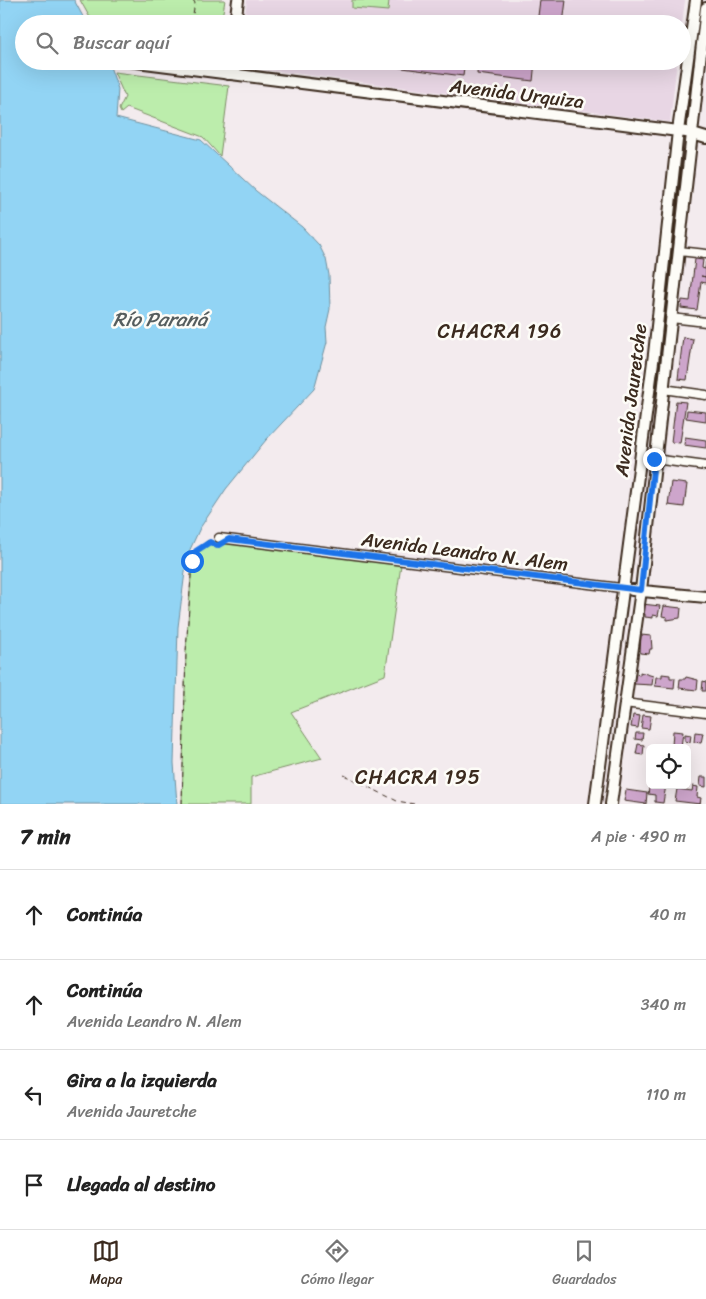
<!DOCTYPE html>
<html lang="es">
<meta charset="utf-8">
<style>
body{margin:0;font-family:Sriracha,sans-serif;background:#f6f6f6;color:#222}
.controls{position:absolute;right:15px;bottom:15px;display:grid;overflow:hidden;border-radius:8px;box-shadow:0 5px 20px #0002}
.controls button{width:45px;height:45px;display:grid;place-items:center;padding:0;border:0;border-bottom:1px solid #e0e0e0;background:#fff;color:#222;font:25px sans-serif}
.stop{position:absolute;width:15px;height:15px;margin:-11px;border:4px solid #1a73e8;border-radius:50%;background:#fff}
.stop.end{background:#1a73e8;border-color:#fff;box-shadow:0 1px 5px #0008}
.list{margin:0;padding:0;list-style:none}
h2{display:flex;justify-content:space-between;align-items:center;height:65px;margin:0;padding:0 20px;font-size:21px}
h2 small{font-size:16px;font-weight:400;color:#767676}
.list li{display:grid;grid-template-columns:32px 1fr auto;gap:15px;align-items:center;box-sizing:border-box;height:90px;padding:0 20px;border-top:1px solid #e0e0e0}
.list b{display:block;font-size:19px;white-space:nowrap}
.list p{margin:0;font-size:16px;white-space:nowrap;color:#767676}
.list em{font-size:16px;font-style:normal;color:#767676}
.icon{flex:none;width:28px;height:28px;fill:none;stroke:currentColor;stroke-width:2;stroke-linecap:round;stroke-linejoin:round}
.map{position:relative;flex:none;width:706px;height:804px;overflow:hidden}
.search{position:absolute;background:#fff;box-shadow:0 5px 20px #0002;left:15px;right:15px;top:15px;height:55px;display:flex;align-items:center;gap:12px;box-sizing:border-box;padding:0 18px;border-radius:28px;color:#767676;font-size:19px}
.sheet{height:425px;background:#fff}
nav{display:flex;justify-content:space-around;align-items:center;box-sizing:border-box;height:70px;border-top:1px solid #e0e0e0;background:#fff;font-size:14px;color:#767676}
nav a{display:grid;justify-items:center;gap:2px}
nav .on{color:#3b2a1e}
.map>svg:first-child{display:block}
</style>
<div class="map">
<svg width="706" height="804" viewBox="0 0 706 804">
<rect width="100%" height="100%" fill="#f3ebee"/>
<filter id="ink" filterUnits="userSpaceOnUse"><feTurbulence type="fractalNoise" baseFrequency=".02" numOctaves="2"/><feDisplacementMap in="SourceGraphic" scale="10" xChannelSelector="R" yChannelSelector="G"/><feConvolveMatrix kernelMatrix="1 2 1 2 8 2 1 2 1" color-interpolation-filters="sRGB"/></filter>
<g filter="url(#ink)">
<path fill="#e8d6e4" d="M 247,0 L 685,0 L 682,24 L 244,24 Z
M 239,61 L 677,61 L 670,122 L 238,66 Z"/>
<path fill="#bcedac" stroke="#7c8c65" d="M 80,0 L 225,0 L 221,24 L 101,24 L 89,16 Z
M 352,0 L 389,0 L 388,11 L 352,8 Z
M 114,72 L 229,86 L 220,156 L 203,137 L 127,108 L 121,113 L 119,109 L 125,97 Z
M 207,541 L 401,565 L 385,675 L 291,712 L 322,758 L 251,777 L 251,804 L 182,804 L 186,652 L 192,561 Z"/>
<path fill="#92d4f4" stroke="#6f909e" d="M 0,0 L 74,0 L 87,24 L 24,24 L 24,61 L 108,61 L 118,89 L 116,118 L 201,140 L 256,191 L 302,227 L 319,245 L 326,259 L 329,275 L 330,309 L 326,327 L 327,342 L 314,389 L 266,440 L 226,489 L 200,528 L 187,556 L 178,627 L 174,763 L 177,804 L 0,804 Z"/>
<path fill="#cda5cb" stroke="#3b2a1e" d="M 540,0 L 566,0 L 563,24 L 537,24 Z
M 353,21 L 382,24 L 353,24 Z
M 396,61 L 465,61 L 463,76 L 395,67 Z
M 478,61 L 535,61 L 533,81 L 477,74 Z
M 695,259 L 703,260 L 702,268 L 705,269 L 706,262 L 706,277 L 701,276 L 706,277 L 706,283 L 701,282 L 697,310 L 681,308 L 682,300 L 690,301 Z
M 683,337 L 693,339 L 687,380 L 678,379 Z
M 676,401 L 686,402 L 680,443 L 671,442 Z
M 687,410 L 706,412 L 706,421 L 686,418 Z
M 685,437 L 706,440 L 706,448 L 684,445 Z
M 671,482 L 687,484 L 684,507 L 668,505 Z
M 642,604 L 660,606 L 658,616 L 653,615 L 653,618 L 645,617 L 645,614 L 641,614 Z
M 664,606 L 681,608 L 680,618 L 667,620 L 667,617 L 662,616 Z
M 641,635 L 651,636 L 652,649 L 650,649 L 649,654 L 640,653 Z
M 640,672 L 653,676 L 652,685 L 634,684 L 635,674 L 640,675 Z
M 662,674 L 670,675 L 670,678 L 675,678 L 674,688 L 655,686 L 656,677 L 662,677 Z
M 686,677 L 698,680 L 697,690 L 679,688 L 680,679 L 685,679 Z
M 703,681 L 706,682 L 706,691 L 702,691 Z
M 633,715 L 640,716 L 638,728 L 631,727 Z
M 643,715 L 651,716 L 649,729 L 641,728 Z
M 673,731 L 683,732 L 681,747 L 672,746 Z
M 695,732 L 703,733 L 701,743 L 694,742 Z
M 636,733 L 643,733 L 642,740 L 635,739 Z
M 685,734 L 691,735 L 690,742 L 685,741 Z
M 638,744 L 644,745 L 643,755 L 636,754 Z
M 701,777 L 706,777 L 706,787 L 700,786 Z
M 650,783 L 650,785 L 666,785 L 663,803 L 655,802 L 655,795 L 648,794 Z
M 693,786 L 698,787 L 697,797 L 701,798 L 700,804 L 675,801 L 677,789 L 692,791 Z
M 626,790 L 647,793 L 646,804 L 624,801 Z"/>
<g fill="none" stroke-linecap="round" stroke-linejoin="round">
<g stroke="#3b2a1e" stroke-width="11">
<path id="minor" d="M 679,251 L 706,254
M 671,318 L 706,322
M 663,389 L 706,395
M 654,459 L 706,466
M 219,538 L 629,589
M 624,703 L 706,713"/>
</g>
<g stroke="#3b2a1e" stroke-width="14">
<path id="major" d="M 235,24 L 238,0
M 129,61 L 686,132 L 706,138
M 228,74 L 230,61
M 632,590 L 706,597
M 595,804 L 654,354 L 678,131 L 696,0
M 611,804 L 641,590 L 706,8"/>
</g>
<path stroke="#3b2a1e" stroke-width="1" stroke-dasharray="5 4" stroke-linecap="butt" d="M 193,0 L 195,3 L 193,14 L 204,24
M 344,775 L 397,801 L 414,804
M 182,804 L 186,652 L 192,561 L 196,551 L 210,542 L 217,546"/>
<use href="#minor" stroke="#fdfcf7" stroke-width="8"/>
<use href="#major" stroke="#fdfcf7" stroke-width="10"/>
</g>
</g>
<g fill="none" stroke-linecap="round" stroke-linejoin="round" filter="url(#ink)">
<path stroke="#1a73e8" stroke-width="6" d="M 192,561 L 196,551 L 210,542 L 217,546 L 229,539 L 641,590 L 654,459"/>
</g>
<g text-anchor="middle" stroke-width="5" stroke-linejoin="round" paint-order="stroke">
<g font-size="19" fill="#3b2a1e" stroke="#fdfcf7">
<text transform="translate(517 93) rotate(7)" y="7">Avenida Urquiza</text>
<text transform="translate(630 400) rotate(-83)" y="7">Avenida Jauretche</text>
<text transform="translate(465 551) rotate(7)" y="7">Avenida Leandro N. Alem</text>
</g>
<g font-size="20" font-style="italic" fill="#555d5e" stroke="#fdfcf7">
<text x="160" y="326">Río Paraná</text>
</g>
<g font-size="20" letter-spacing="1" fill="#3b2a1e" stroke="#fdfcf7">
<text x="500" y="338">CHACRA 196</text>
<text x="418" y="784">CHACRA 195</text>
</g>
</g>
</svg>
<div class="controls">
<button><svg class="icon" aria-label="locate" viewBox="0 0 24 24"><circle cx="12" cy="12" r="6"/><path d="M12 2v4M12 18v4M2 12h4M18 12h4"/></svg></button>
</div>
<div class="stop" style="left:192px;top:561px"></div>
<div class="stop end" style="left:654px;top:459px"></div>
<div class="search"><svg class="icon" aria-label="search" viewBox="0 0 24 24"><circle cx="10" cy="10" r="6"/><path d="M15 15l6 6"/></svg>Buscar aquí</div>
</div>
<section class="sheet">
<h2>7 min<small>A pie · 490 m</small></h2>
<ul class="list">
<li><svg class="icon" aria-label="ahead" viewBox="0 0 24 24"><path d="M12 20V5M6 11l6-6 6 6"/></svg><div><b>Continúa</b></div><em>40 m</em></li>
<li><svg class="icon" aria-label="ahead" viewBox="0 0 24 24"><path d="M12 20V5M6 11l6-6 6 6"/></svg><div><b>Continúa</b><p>Avenida Leandro N. Alem</p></div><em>340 m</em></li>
<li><svg class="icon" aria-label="left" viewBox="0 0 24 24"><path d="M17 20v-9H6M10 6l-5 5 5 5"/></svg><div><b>Gira a la izquierda</b><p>Avenida Jauretche</p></div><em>110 m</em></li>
<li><svg class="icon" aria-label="arrive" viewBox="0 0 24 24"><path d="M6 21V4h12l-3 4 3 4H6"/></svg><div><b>Llegada al destino</b></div></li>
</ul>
</section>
<nav>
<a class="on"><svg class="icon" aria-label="map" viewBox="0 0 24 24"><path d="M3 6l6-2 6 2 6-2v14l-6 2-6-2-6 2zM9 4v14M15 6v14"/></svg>Mapa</a>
<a><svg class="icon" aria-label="directions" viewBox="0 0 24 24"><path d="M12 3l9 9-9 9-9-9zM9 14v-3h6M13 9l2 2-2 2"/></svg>Cómo llegar</a>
<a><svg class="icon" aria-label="saved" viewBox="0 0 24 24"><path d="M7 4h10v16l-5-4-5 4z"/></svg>Guardados</a>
</nav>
